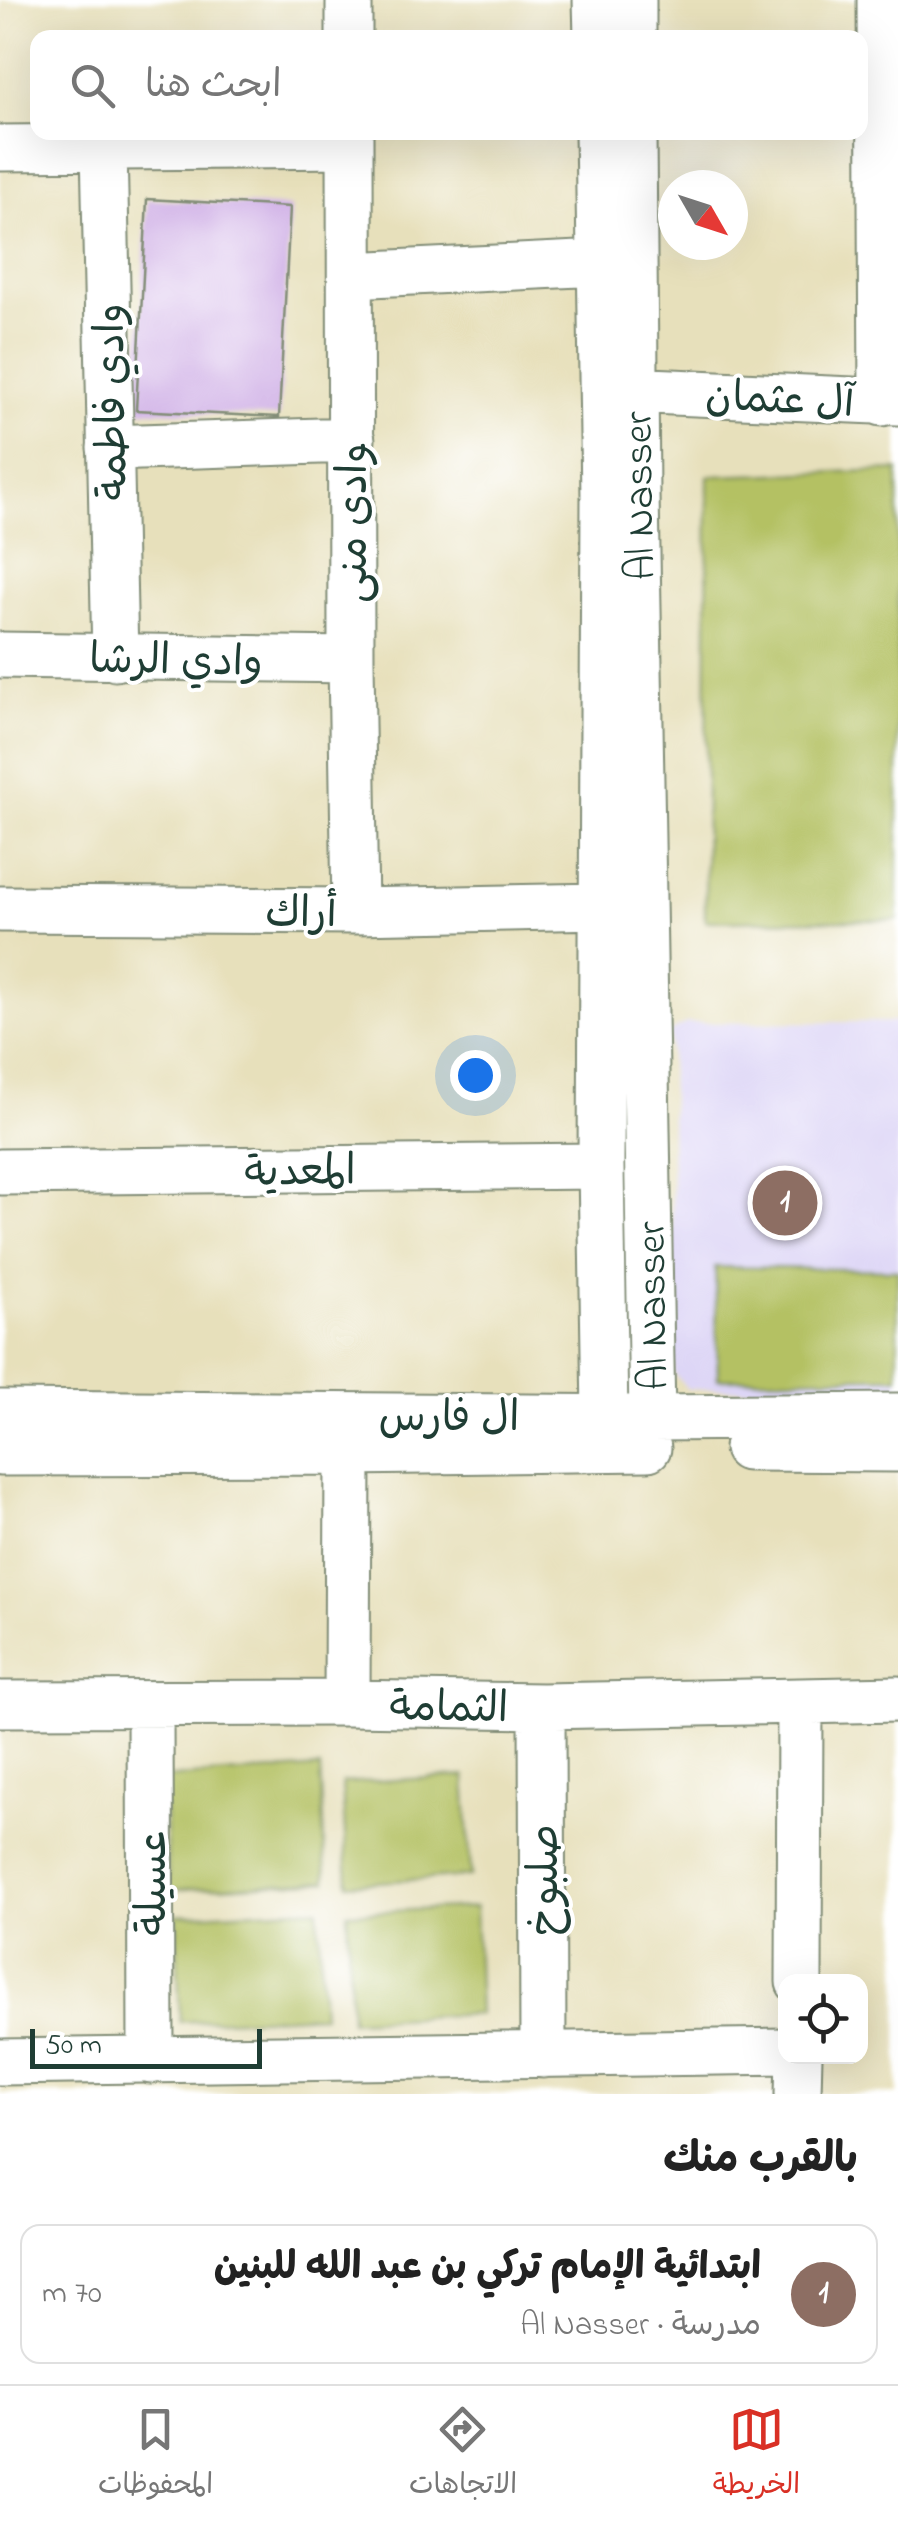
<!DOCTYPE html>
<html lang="ar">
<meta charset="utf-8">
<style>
body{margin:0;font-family:"Indie Flower","Playpen Sans Arabic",sans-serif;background:#f2f2f2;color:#222;direction:rtl}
.controls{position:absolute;right:30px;bottom:30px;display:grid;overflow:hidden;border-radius:20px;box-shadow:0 10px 40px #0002}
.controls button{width:90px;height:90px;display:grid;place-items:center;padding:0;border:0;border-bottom:2px solid #e0e0e0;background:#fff;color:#222;font:50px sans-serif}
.compass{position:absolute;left:658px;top:170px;width:90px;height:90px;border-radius:50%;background:#fff;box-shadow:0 10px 40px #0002;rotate:129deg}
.scale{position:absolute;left:30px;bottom:25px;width:232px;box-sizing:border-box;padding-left:10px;border:5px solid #1f3d34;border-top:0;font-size:28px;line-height:35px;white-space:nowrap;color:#1f3d34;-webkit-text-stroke:8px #fff;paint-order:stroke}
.you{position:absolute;left:475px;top:1075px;width:35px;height:35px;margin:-25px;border:8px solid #fff;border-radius:50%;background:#1a73e8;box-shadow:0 0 0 15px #1a73e833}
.badge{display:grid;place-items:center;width:65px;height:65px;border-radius:50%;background:#d93025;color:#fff;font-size:32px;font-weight:700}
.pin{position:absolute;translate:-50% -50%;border:5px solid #fff;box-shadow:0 2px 10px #0006}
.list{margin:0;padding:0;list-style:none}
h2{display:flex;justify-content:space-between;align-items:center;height:130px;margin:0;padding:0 40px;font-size:42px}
h2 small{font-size:32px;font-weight:400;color:#767676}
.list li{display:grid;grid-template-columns:65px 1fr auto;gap:30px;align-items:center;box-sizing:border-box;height:140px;margin:0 20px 20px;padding:0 20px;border:2px solid #e0e0e0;border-radius:20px}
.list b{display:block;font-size:38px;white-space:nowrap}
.list p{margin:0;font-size:32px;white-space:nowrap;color:#767676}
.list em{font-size:32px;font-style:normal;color:#767676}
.icon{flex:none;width:55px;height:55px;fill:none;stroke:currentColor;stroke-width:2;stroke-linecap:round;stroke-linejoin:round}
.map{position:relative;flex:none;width:898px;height:2094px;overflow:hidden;direction:ltr}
.search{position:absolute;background:#fff;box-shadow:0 10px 40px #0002;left:30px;right:30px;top:30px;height:110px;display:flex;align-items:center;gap:25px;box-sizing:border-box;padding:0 35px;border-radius:20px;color:#767676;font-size:38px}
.sheet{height:290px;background:#fff}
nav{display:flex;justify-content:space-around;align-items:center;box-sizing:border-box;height:140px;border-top:2px solid #e0e0e0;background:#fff;font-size:28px;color:#767676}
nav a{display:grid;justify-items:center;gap:5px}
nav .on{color:#d93025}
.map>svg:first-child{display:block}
</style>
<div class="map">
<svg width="898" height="2094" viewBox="0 0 898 2094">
<rect width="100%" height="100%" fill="#fff"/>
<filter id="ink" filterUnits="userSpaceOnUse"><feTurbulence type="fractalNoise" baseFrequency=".01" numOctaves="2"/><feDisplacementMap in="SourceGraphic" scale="20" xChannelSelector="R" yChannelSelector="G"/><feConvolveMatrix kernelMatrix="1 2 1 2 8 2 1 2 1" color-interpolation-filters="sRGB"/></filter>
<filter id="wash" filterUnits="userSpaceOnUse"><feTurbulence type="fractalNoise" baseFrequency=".0048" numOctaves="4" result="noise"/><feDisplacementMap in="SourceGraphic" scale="40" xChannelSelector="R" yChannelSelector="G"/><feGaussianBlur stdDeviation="2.25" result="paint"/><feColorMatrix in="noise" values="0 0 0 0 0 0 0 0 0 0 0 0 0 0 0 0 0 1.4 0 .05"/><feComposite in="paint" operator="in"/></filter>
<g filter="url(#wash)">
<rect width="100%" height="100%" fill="#e7e0bb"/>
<path fill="#ddd5f6" d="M 898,1022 L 898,1389 L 687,1389 L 674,1373 L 670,1032 L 686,1023 Z"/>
<path fill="#b4c163" stroke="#6a7f4c" stroke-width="2.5" d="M 898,470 L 898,920 L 705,921 L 708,476 Z
M 715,1267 L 898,1270 L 898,1377 L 718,1379 Z
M 320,1768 L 326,1881 L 169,1890 L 163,1778 Z
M 465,1776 L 471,1876 L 348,1884 L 342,1783 Z
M 475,1907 L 479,2014 L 351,2020 L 347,1913 Z
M 318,1908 L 323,2015 L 180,2022 L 176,1915 Z"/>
<g id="blocks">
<path fill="#ccaae4" d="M 147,199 L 290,207 L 279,417 L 136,410 Z"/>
</g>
</g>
<g filter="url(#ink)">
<use href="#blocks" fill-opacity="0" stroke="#838e78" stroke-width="2.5"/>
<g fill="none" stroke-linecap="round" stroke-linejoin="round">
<g stroke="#838e78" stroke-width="49">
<path id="minor" d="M 349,0 L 349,38
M 596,0 L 597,38
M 633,0 L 633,38
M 880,0 L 882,403
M 350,132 L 351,660 L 355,911
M 598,132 L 604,497 L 601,1166 L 605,1416 L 629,1447 L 652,1418 L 636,493 L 633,132
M 104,147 L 115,658
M 0,148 L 350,145
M 351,275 L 600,263
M 604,389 L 898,402
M 110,448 L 352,440
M 0,655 L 351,660
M 0,909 L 355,911 L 602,906
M 0,1172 L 601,1166
M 0,1413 L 652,1418 L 898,1416
M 747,1448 L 898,1449
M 0,1453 L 348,1452 L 648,1448
M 347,1703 L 348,1452
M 0,1704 L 347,1703 L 542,1706 L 898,1699
M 150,1705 L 151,2061
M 542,1706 L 543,2055
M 799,1982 L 800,1702
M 0,2062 L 786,2051
M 798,2094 L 799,2056"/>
</g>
<use href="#minor" stroke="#fff" stroke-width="45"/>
</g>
</g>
<g text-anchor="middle" stroke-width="8" stroke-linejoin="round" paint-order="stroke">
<g font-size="42" fill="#1f3d34" stroke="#fff">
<text transform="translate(780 397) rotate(3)" y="15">آل عثمان</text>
<text transform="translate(109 402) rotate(-91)" y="15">وادي فاطمة</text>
<text transform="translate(637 496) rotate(-91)" y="15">Al Nasser</text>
<text transform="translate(351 522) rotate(-90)" y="15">وادى منى</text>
<text transform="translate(176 658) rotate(1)" y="15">وادي الرشا</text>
<text x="301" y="926">أراك</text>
<text transform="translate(300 1169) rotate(-1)" y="15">المعدية</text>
<text transform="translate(650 1306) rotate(-91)" y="15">Al Nasser</text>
<text x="449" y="1430">ال فارس</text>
<text transform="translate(449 1705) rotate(1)" y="15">الثمامة</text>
<text transform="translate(542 1880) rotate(-90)" y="15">صلبوخ</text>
<text transform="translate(150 1883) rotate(-90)" y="15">عسيلة</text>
</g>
</g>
</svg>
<div class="controls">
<button><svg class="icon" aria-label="locate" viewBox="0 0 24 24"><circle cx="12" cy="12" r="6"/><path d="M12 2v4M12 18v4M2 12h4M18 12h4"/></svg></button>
</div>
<svg class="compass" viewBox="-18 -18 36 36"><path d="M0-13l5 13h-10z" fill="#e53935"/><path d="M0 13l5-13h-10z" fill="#767676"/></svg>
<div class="scale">50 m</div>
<div class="you"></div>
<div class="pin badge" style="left:785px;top:1203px;background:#8d6e63">1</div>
<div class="search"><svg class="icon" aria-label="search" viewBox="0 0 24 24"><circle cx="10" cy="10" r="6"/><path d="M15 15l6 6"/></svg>ابحث هنا</div>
</div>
<section class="sheet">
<h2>بالقرب منك<small></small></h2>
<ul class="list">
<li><span class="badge" style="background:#8d6e63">1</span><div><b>ابتدائية الإمام تركي بن عبد الله للبنين</b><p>مدرسة · Al Nasser</p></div><em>70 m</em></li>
</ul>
</section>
<nav>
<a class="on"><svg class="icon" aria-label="map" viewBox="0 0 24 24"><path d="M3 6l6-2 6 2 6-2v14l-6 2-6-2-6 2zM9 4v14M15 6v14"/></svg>الخريطة</a>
<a><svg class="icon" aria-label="directions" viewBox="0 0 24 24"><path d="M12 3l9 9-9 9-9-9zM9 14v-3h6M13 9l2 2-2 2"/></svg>الاتجاهات</a>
<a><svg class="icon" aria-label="saved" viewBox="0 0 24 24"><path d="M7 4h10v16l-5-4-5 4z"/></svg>المحفوظات</a>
</nav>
